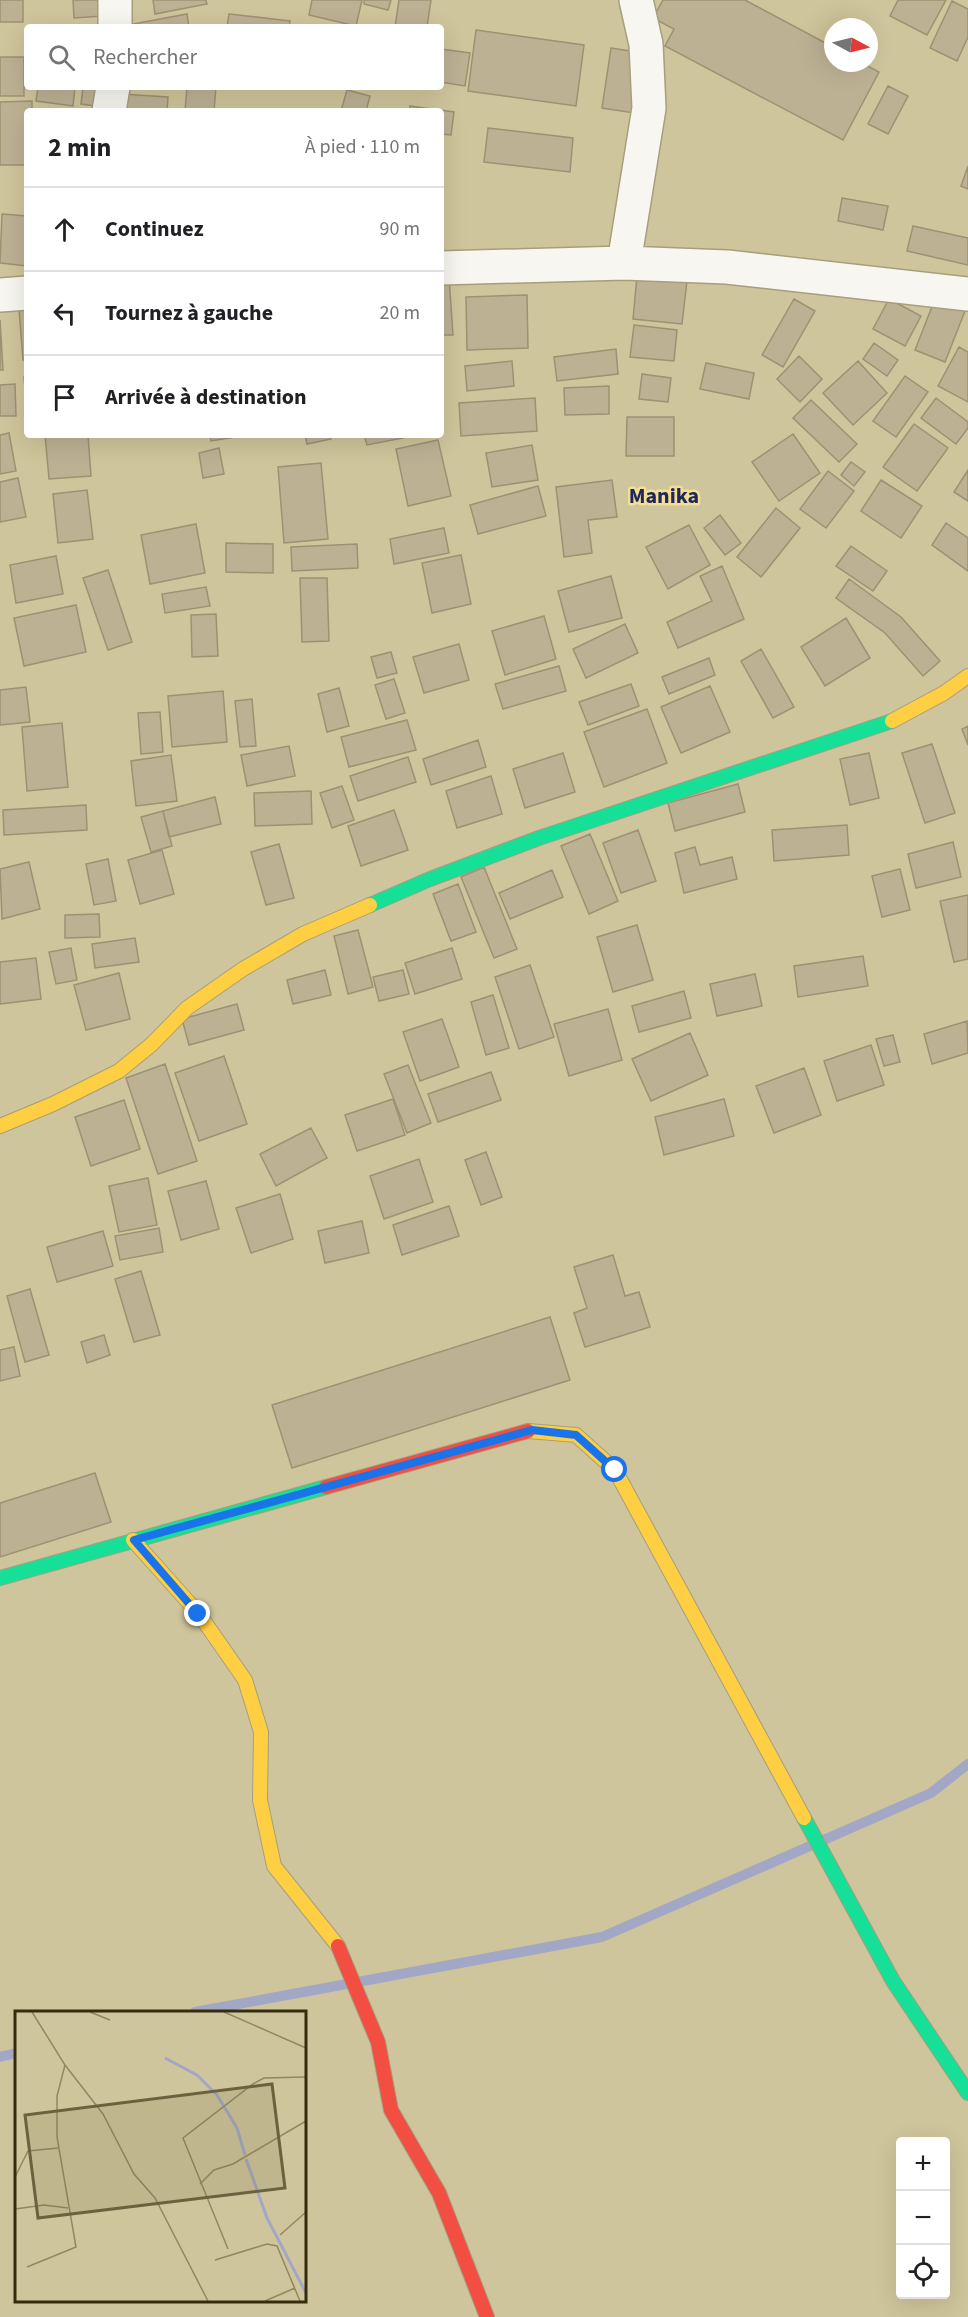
<!DOCTYPE html>
<html lang="fr">
<meta charset="utf-8">
<style>
body{margin:0;font-family:"Source Sans 3",sans-serif;background:#f6f6f6;color:#202124}
.controls{position:absolute;right:18px;bottom:18px;display:grid;overflow:hidden;border-radius:6px;box-shadow:0 6px 24px #0002}
.controls button{width:54px;height:54px;display:grid;place-items:center;padding:0;border:0;border-bottom:2px solid #e0e0e0;background:#fff;color:#202124;font:30px sans-serif}
.compass{position:absolute;left:824px;top:18px;width:54px;height:54px;border-radius:50%;background:#fff;box-shadow:0 6px 24px #0002;rotate:97deg}
.stop{position:absolute;width:18px;height:18px;margin:-14px;border:4px solid #1a73e8;border-radius:50%;background:#fff}
.stop.end{background:#1a73e8;border-color:#fff;box-shadow:0 2px 6px #0008}
.list{margin:0;padding:0;list-style:none}
h2{display:flex;justify-content:space-between;align-items:center;height:78px;margin:0;padding:0 24px;font-size:26px}
h2 small{font-size:20px;font-weight:400;color:#757577}
.list li{display:grid;grid-template-columns:39px 1fr auto;gap:18px;align-items:center;box-sizing:border-box;height:84px;padding:0 24px;border-top:2px solid #e0e0e0}
.list b{display:block;font-size:22px;white-space:nowrap}
.list em{font-size:20px;font-style:normal;color:#757577}
.icon{flex:none;width:33px;height:33px;fill:none;stroke:currentColor;stroke-width:2;stroke-linecap:round;stroke-linejoin:round}
.map{position:relative;flex:none;width:968px;height:2317px;overflow:hidden}
.search{position:absolute;background:#fff;box-shadow:0 6px 24px #0002;left:24px;top:24px;width:420px;height:66px;display:flex;align-items:center;gap:15px;box-sizing:border-box;padding:0 21px;border-radius:6px;color:#757577;font-size:22px}
.panel{position:absolute;background:#fff;box-shadow:0 6px 24px #0002;left:24px;top:108px;width:420px;height:330px;border-radius:6px}
.map>svg:first-child{display:block}
</style>
<div class="map">
<svg width="968" height="2317" viewBox="0 0 968 2317">
<rect width="100%" height="100%" fill="#cfc59c"/>
<g fill="none" stroke-linecap="round" stroke-linejoin="round">
<path stroke="#a2a7c5" stroke-width="10" d="M 195,2012 L 602,1937 L 931,1793 L 968,1764
M 0,2057 L 16,2053"/>
</g>
<path fill="#bdb194" stroke="#9e9172" stroke-width="1.5" d="M 0,0 L 23,0 L 23,22 L 0,22 Z
M 73,0 L 102,0 L 103,16 L 74,18 Z
M 153,0 L 206,0 L 207,4 L 155,14 Z
M 312,0 L 362,0 L 356,26 L 309,15 Z
M 364,0 L 391,0 L 388,10 L 364,4 Z
M 399,0 L 431,0 L 427,27 L 395,27 Z
M 663,0 L 745,0 L 833,47 L 833,63 L 862,63 L 879,72 L 843,140 L 665,46 L 674,29 L 653,18 Z
M 898,0 L 946,0 L 927,35 L 890,16 Z
M 952,1 L 968,9 L 968,37 L 957,61 L 930,48 Z
M 187,14 L 189,27 L 134,27 L 133,24 Z
M 229,14 L 290,21 L 289,27 L 227,27 Z
M 476,30 L 584,45 L 576,106 L 468,91 Z
M 611,48 L 643,53 L 634,113 L 602,108 Z
M 441,49 L 470,53 L 465,86 L 441,82 Z
M 0,57 L 24,57 L 24,96 L 0,96 Z
M 888,86 L 908,96 L 888,134 L 868,124 Z
M 38,87 L 75,87 L 73,106 L 36,101 Z
M 83,87 L 105,87 L 103,107 L 81,104 Z
M 187,87 L 216,87 L 214,111 L 185,111 Z
M 347,90 L 370,96 L 366,111 L 341,111 Z
M 122,94 L 168,97 L 167,111 L 121,111 Z
M 32,101 L 32,111 L 27,111 L 27,165 L 0,165 L 0,102 Z
M 410,106 L 454,112 L 451,135 L 441,134 L 441,111 L 409,111 Z
M 488,128 L 573,138 L 570,172 L 484,162 Z
M 968,166 L 968,189 L 961,186 Z
M 842,198 L 888,206 L 883,230 L 838,221 Z
M 2,214 L 27,216 L 27,266 L 0,263 Z
M 913,226 L 968,238 L 968,265 L 907,251 Z
M 637,276 L 687,281 L 682,324 L 633,319 Z
M 449,277 L 453,335 L 441,335 L 441,278 Z
M 527,295 L 528,348 L 467,350 L 466,297 Z
M 794,299 L 815,311 L 783,367 L 762,355 Z
M 889,299 L 921,316 L 905,346 L 873,329 Z
M 935,299 L 965,311 L 945,362 L 915,350 Z
M 27,308 L 27,360 L 23,360 L 19,309 Z
M 0,320 L 3,370 L 0,370 Z
M 634,325 L 677,330 L 674,361 L 630,357 Z
M 874,343 L 898,360 L 887,376 L 863,359 Z
M 959,347 L 968,352 L 968,402 L 938,386 Z
M 616,349 L 618,374 L 557,381 L 554,357 Z
M 799,356 L 822,379 L 800,402 L 777,379 Z
M 512,361 L 514,386 L 467,391 L 465,366 Z
M 858,361 L 887,393 L 853,425 L 823,393 Z
M 706,363 L 754,373 L 749,399 L 700,389 Z
M 642,374 L 671,378 L 668,402 L 639,399 Z
M 27,376 L 27,410 L 24,377 Z
M 905,376 L 928,392 L 896,437 L 873,421 Z
M 15,384 L 16,416 L 0,416 L 0,385 Z
M 609,386 L 609,414 L 565,415 L 564,388 Z
M 535,398 L 537,431 L 461,436 L 459,403 Z
M 936,398 L 968,422 L 968,428 L 956,444 L 921,418 Z
M 811,400 L 857,444 L 839,462 L 793,418 Z
M 627,417 L 674,417 L 674,456 L 626,456 Z
M 914,424 L 948,448 L 917,491 L 883,467 Z
M 9,433 L 16,471 L 0,474 L 0,435 Z
M 793,434 L 820,473 L 779,501 L 752,462 Z
M 45,435 L 88,435 L 91,476 L 49,479 Z
M 210,435 L 248,435 L 211,441 Z
M 305,435 L 330,435 L 331,439 L 307,444 Z
M 364,435 L 402,435 L 403,438 L 367,445 Z
M 438,440 L 451,496 L 408,506 L 396,449 Z
M 532,445 L 538,480 L 492,487 L 486,453 Z
M 219,448 L 224,474 L 203,478 L 199,453 Z
M 851,462 L 865,472 L 854,486 L 841,475 Z
M 321,463 L 328,539 L 284,543 L 278,467 Z
M 968,470 L 968,501 L 954,492 Z
M 828,471 L 854,491 L 826,528 L 800,509 Z
M 18,478 L 26,517 L 0,522 L 0,482 Z
M 612,480 L 617,517 L 588,520 L 592,553 L 564,557 L 556,487 Z
M 881,480 L 922,506 L 901,538 L 861,511 Z
M 538,486 L 546,516 L 478,534 L 470,505 Z
M 87,490 L 93,539 L 58,543 L 53,494 Z
M 776,508 L 800,528 L 761,577 L 737,557 Z
M 720,515 L 741,543 L 725,555 L 704,528 Z
M 946,523 L 968,538 L 968,571 L 932,545 Z
M 196,524 L 205,573 L 150,584 L 141,535 Z
M 689,525 L 710,565 L 668,589 L 646,547 Z
M 444,528 L 449,553 L 394,564 L 390,539 Z
M 226,543 L 273,544 L 273,573 L 226,572 Z
M 357,544 L 358,568 L 292,571 L 291,547 Z
M 851,546 L 887,571 L 873,591 L 836,566 Z
M 461,555 L 471,604 L 432,613 L 422,563 Z
M 56,556 L 63,594 L 16,603 L 10,565 Z
M 722,566 L 744,619 L 678,648 L 667,622 L 712,601 L 700,576 Z
M 108,570 L 132,642 L 108,650 L 83,578 Z
M 611,576 L 622,618 L 569,632 L 558,591 Z
M 300,578 L 327,578 L 329,641 L 302,642 Z
M 849,579 L 901,617 L 940,661 L 923,676 L 885,633 L 836,598 Z
M 206,587 L 210,606 L 165,613 L 162,594 Z
M 76,605 L 86,652 L 24,666 L 14,618 Z
M 216,614 L 218,656 L 192,657 L 191,615 Z
M 544,616 L 556,659 L 505,675 L 492,631 Z
M 846,618 L 870,658 L 825,686 L 801,647 Z
M 625,624 L 638,653 L 586,678 L 573,649 Z
M 459,644 L 469,680 L 424,693 L 413,657 Z
M 761,649 L 794,707 L 773,718 L 741,661 Z
M 391,652 L 397,673 L 377,678 L 371,657 Z
M 709,658 L 715,675 L 669,694 L 662,677 Z
M 559,666 L 566,691 L 503,709 L 495,684 Z
M 394,679 L 405,713 L 386,719 L 375,685 Z
M 631,684 L 639,706 L 588,725 L 579,702 Z
M 710,686 L 730,732 L 681,753 L 661,707 Z
M 26,687 L 30,722 L 0,725 L 0,690 Z
M 339,688 L 349,726 L 327,732 L 318,694 Z
M 223,691 L 227,742 L 172,747 L 168,696 Z
M 252,699 L 256,746 L 240,747 L 235,701 Z
M 647,709 L 667,763 L 604,787 L 584,732 Z
M 160,712 L 163,752 L 141,754 L 138,713 Z
M 407,720 L 416,750 L 349,767 L 341,737 Z
M 62,723 L 68,787 L 27,791 L 22,727 Z
M 968,726 L 968,745 L 962,729 Z
M 478,740 L 486,767 L 431,785 L 423,759 Z
M 932,744 L 955,813 L 925,823 L 902,753 Z
M 289,746 L 295,776 L 247,786 L 241,755 Z
M 563,753 L 575,792 L 525,808 L 513,769 Z
M 869,753 L 879,798 L 850,805 L 840,759 Z
M 171,755 L 177,801 L 136,806 L 131,761 Z
M 408,757 L 416,782 L 358,801 L 350,776 Z
M 491,776 L 502,814 L 457,828 L 446,791 Z
M 738,784 L 745,812 L 675,831 L 668,803 Z
M 342,786 L 354,820 L 332,828 L 320,793 Z
M 311,791 L 312,824 L 255,826 L 254,793 Z
M 215,797 L 221,824 L 169,837 L 163,811 Z
M 86,805 L 87,830 L 4,835 L 3,810 Z
M 394,810 L 408,850 L 361,866 L 348,826 Z
M 163,811 L 172,846 L 151,852 L 141,817 Z
M 847,825 L 849,855 L 774,861 L 772,830 Z
M 638,830 L 656,881 L 621,893 L 603,843 Z
M 590,834 L 618,901 L 589,914 L 561,846 Z
M 953,842 L 961,877 L 916,888 L 908,854 Z
M 279,844 L 294,898 L 266,905 L 251,852 Z
M 695,847 L 700,865 L 732,857 L 737,879 L 684,893 L 675,853 Z
M 162,850 L 174,894 L 140,904 L 128,860 Z
M 108,859 L 116,901 L 94,905 L 86,864 Z
M 29,862 L 40,909 L 2,919 L 0,869 Z
M 484,867 L 517,949 L 494,958 L 461,877 Z
M 900,869 L 910,910 L 882,917 L 872,876 Z
M 552,870 L 563,897 L 510,919 L 499,893 Z
M 458,884 L 476,932 L 451,941 L 433,894 Z
M 968,895 L 968,959 L 954,962 L 940,901 Z
M 99,914 L 100,937 L 65,938 L 65,915 Z
M 637,925 L 653,980 L 613,992 L 597,937 Z
M 358,930 L 373,987 L 348,994 L 334,936 Z
M 135,938 L 139,962 L 95,968 L 92,944 Z
M 71,948 L 77,980 L 56,984 L 49,952 Z
M 452,948 L 462,979 L 415,994 L 405,963 Z
M 863,956 L 868,986 L 798,997 L 794,966 Z
M 36,958 L 41,999 L 0,1004 L 0,962 Z
M 530,965 L 554,1037 L 519,1049 L 495,977 Z
M 325,970 L 331,995 L 293,1004 L 287,980 Z
M 403,970 L 409,994 L 379,1001 L 373,977 Z
M 119,973 L 130,1019 L 86,1030 L 74,985 Z
M 755,974 L 762,1006 L 717,1016 L 710,984 Z
M 684,991 L 691,1018 L 639,1032 L 632,1006 Z
M 493,995 L 509,1048 L 486,1055 L 471,1002 Z
M 237,1004 L 244,1030 L 189,1045 L 182,1019 Z
M 608,1009 L 622,1060 L 569,1076 L 554,1024 Z
M 442,1019 L 459,1067 L 420,1081 L 403,1032 Z
M 967,1021 L 968,1053 L 932,1064 L 924,1034 Z
M 690,1033 L 708,1075 L 651,1101 L 632,1059 Z
M 893,1035 L 900,1062 L 884,1066 L 876,1039 Z
M 871,1045 L 884,1085 L 837,1101 L 824,1061 Z
M 224,1056 L 247,1124 L 199,1141 L 175,1073 Z
M 165,1064 L 197,1161 L 158,1174 L 126,1078 Z
M 408,1065 L 431,1123 L 407,1133 L 384,1074 Z
M 804,1068 L 821,1115 L 774,1133 L 756,1086 Z
M 491,1072 L 501,1100 L 438,1122 L 428,1094 Z
M 393,1099 L 405,1135 L 357,1151 L 345,1115 Z
M 724,1099 L 734,1136 L 664,1155 L 655,1117 Z
M 124,1100 L 140,1149 L 91,1166 L 75,1117 Z
M 311,1128 L 327,1158 L 276,1186 L 260,1154 Z
M 486,1152 L 502,1197 L 481,1205 L 465,1160 Z
M 419,1159 L 433,1202 L 384,1219 L 370,1176 Z
M 148,1178 L 157,1225 L 119,1232 L 109,1186 Z
M 206,1181 L 219,1229 L 181,1240 L 168,1191 Z
M 280,1194 L 293,1239 L 251,1253 L 236,1208 Z
M 449,1206 L 459,1236 L 402,1255 L 393,1225 Z
M 362,1221 L 369,1253 L 325,1263 L 318,1231 Z
M 159,1228 L 163,1252 L 120,1260 L 115,1236 Z
M 103,1231 L 113,1266 L 57,1282 L 47,1247 Z
M 613,1255 L 625,1296 L 639,1292 L 650,1327 L 585,1347 L 574,1313 L 587,1308 L 574,1267 Z
M 141,1271 L 160,1335 L 134,1342 L 115,1279 Z
M 30,1289 L 49,1355 L 25,1362 L 7,1296 Z
M 550,1317 L 570,1380 L 292,1468 L 272,1405 Z
M 104,1335 L 110,1355 L 87,1363 L 81,1342 Z
M 14,1347 L 20,1376 L 0,1381 L 0,1350 Z
M 95,1473 L 111,1522 L 0,1557 L 0,1503 Z"/>
<g fill="none" stroke-linecap="round" stroke-linejoin="round">
<g stroke="#a69e7d" stroke-width="36">
<path id="street" d="M 115,0 L 115,27
M 109,111 L 113,87
M 624,263 L 649,108 L 646,44 L 636,0
M 441,268 L 624,263 L 727,267 L 968,294
M 0,295 L 27,293"/>
</g>
<g stroke="#a69e7d" stroke-width="16">
<path id="fast" d="M 370,905 L 430,879 L 539,838 L 892,721
M 0,1578 L 326,1487
M 804,1818 L 893,1981 L 968,2093"/>
</g>
<g stroke="#a69e7d" stroke-width="16">
<path id="slow" d="M 892,721 L 944,693 L 968,676
M 0,1126 L 53,1104 L 119,1071 L 152,1044 L 187,1008 L 243,969 L 303,934 L 370,905
M 528,1431 L 576,1435 L 615,1470 L 804,1818
M 133,1540 L 199,1614 L 245,1680 L 261,1732 L 260,1800 L 274,1866 L 338,1946"/>
</g>
<g stroke="#a69e7d" stroke-width="16">
<path id="jam" d="M 326,1487 L 528,1431
M 338,1946 L 378,2042 L 391,2110 L 439,2193 L 487,2317"/>
</g>
<use href="#street" stroke="#f8f6f0" stroke-width="33"/>
<use href="#fast" stroke="#16e098" stroke-width="14"/>
<use href="#slow" stroke="#ffcf43" stroke-width="14"/>
<use href="#jam" stroke="#f24e42" stroke-width="14"/>
</g>
<g fill="none" stroke-linecap="round" stroke-linejoin="round">
<path stroke="#1a73e8" stroke-width="8" d="M 198,1614 L 134,1540 L 532,1430 L 576,1435 L 615,1470"/>
</g>
<g text-anchor="middle" stroke-width="5" stroke-linejoin="round" paint-order="stroke">
<g font-size="22" font-weight="bold" fill="#22265f" stroke="#f2df93">
<text x="664" y="503">Manika</text>
</g>
</g>
<g transform="translate(15 2011)">
<rect width="291" height="291" fill="#cfc59c"/>
<path fill="none" stroke="#a2a7c5" stroke-width="3" d="M 150,47 L 182,64 L 202,84 L 222,117 L 230,144M 231,148 L 252,207 L 291,282"/>
<path fill="none" stroke="#918862" stroke-width="1.5" d="M 75,1 L 95,9M 209,1 L 291,37M 50,54 L 88,103 L 119,163 L 140,187 L 193,290M 0,166 L 13,140 L 43,137M 185,173 L 199,159 L 218,153 L 291,110M 0,198 L 29,194 L 53,197M 265,224 L 291,201M 213,238 L 168,127 L 238,73 L 249,67 L 291,66M 200,249 L 252,233 L 262,235 L 285,290M 12,256 L 61,236 L 42,126 L 42,85 L 50,54 L 17,1M 250,290 L 280,277"/>
<path fill="#6a623e" fill-opacity="0.15" stroke="#6a623e" stroke-width="3" d="M 257,73 L 270,177 L 23,207 L 10,104 Z"/>
<rect width="291" height="291" fill="none" stroke="#342c0c" stroke-width="3"/>
</g>
</svg>
<div class="controls">
<button>+</button>
<button>−</button>
<button><svg class="icon" aria-label="locate" viewBox="0 0 24 24"><circle cx="12" cy="12" r="6"/><path d="M12 2v4M12 18v4M2 12h4M18 12h4"/></svg></button>
</div>
<svg class="compass" viewBox="-18 -18 36 36"><path d="M0-13l5 13h-10z" fill="#e53935"/><path d="M0 13l5-13h-10z" fill="#757577"/></svg>
<div class="stop" style="left:615px;top:1470px"></div>
<div class="stop end" style="left:198px;top:1614px"></div>
<div class="search"><svg class="icon" aria-label="search" viewBox="0 0 24 24"><circle cx="10" cy="10" r="6"/><path d="M15 15l6 6"/></svg>Rechercher</div>
<section class="panel">
<h2>2 min<small>À pied · 110 m</small></h2>
<ul class="list">
<li><svg class="icon" aria-label="ahead" viewBox="0 0 24 24"><path d="M12 20V5M6 11l6-6 6 6"/></svg><div><b>Continuez</b></div><em>90 m</em></li>
<li><svg class="icon" aria-label="left" viewBox="0 0 24 24"><path d="M17 20v-9H6M10 6l-5 5 5 5"/></svg><div><b>Tournez à gauche</b></div><em>20 m</em></li>
<li><svg class="icon" aria-label="arrive" viewBox="0 0 24 24"><path d="M6 21V4h12l-3 4 3 4H6"/></svg><div><b>Arrivée à destination</b></div></li>
</ul>
</section>
</div>
